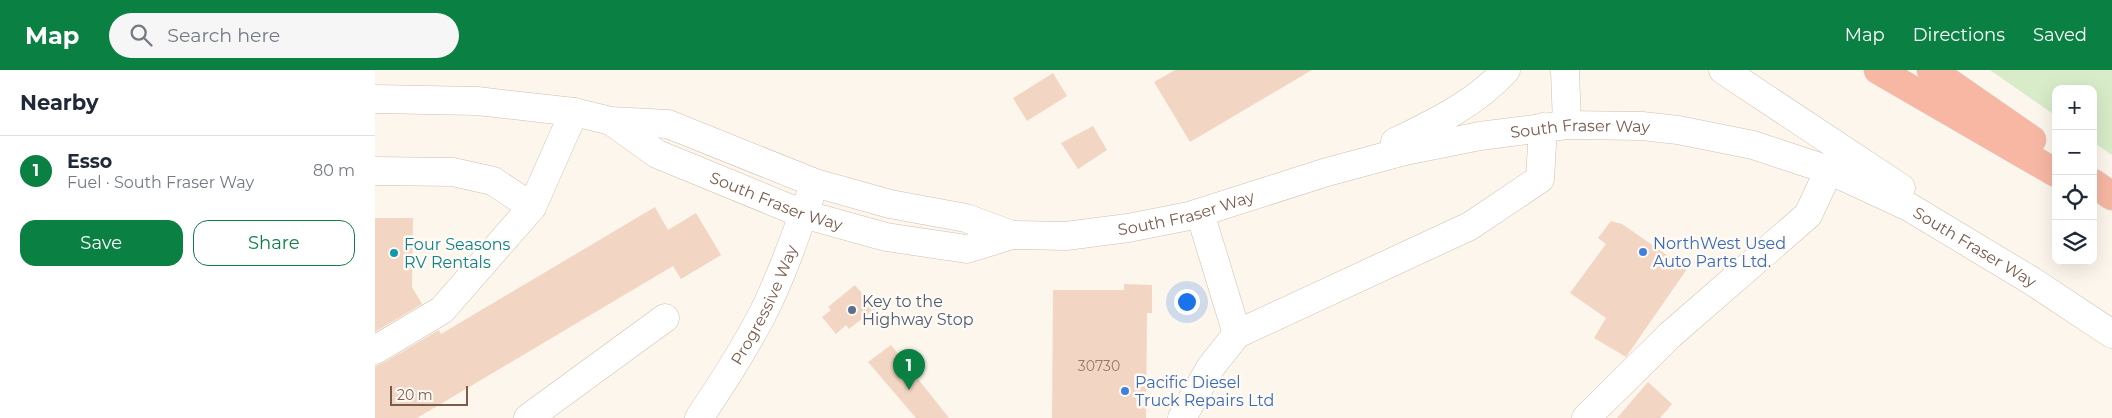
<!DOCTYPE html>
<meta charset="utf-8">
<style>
body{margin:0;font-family:Montserrat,sans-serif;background:#f6f6f7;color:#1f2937}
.controls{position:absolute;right:15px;top:15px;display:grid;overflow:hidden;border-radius:10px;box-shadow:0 5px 20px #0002}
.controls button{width:45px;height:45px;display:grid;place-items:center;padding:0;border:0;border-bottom:1px solid #e0e1e3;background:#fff;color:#1f2937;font:25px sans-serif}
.scale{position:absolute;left:15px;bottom:12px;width:78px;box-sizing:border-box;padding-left:5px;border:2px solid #7a5c4d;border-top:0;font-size:14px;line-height:18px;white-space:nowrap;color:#7a5c4d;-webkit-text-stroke:4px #fffaf3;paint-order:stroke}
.you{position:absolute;left:811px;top:231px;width:18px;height:18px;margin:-12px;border:4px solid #fff;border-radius:50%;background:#1a73e8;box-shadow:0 0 0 8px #1a73e833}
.badge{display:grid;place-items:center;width:32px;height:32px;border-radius:50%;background:#0b8043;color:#fff;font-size:16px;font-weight:700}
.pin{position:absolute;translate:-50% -41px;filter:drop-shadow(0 1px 2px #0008)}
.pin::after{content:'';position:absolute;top:26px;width:18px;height:15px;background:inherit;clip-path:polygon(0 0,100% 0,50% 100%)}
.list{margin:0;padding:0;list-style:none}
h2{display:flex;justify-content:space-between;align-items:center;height:65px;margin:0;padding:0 20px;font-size:21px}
h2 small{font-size:16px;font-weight:400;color:#747a83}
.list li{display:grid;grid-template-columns:32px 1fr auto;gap:15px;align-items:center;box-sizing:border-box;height:70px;padding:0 20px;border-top:1px solid #e0e1e3}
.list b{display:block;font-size:19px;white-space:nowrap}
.list p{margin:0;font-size:16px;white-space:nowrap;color:#747a83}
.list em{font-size:16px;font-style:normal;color:#747a83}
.actions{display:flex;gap:10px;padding:15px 20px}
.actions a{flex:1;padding:11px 0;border:1px solid #0b8043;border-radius:15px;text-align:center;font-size:18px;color:#0b8043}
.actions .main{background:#0b8043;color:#fff}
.icon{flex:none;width:28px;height:28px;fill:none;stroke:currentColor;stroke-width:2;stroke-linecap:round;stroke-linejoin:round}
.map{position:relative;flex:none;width:1737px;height:348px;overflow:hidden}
header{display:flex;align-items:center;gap:30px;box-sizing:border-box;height:70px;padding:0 25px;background:#0b8043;color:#fff}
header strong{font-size:24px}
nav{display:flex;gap:28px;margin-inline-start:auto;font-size:18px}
.search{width:350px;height:45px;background:#f6f6f7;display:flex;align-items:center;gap:12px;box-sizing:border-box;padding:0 18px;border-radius:28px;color:#747a83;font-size:19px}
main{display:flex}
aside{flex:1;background:#fff}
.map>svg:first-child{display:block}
</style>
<header>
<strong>Map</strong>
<div class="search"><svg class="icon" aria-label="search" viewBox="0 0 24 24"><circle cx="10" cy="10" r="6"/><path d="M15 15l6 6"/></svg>Search here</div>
<nav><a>Map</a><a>Directions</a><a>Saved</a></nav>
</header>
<main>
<aside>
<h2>Nearby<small></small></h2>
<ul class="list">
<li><span class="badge">1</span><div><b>Esso</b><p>Fuel · South Fraser Way</p></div><em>80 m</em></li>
</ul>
<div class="actions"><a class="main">Save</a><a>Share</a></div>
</aside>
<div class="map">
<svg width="1737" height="348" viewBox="0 0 1737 348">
<rect width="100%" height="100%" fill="#fdf6ec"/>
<path fill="#d8ecc9" d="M 1615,0 L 1737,0 L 1737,85 L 1718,72 L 1718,19 L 1681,19 L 1681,46 Z"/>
<path fill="#f3d5c3" d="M 800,0 L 937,0 L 815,72 L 779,12 Z
M 678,3 L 692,26 L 652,51 L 638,28 Z
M 718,56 L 732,80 L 703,99 L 686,73 Z
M 280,137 L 293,160 L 321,143 L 346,185 L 306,209 L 298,196 L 42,348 L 0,348 L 0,296 L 8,293 L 64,260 L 66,264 Z
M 0,148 L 38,148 L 37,217 L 47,234 L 0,262 Z
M 1236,151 L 1247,154 L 1312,199 L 1251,287 L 1219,268 L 1231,248 L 1195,223 L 1231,174 L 1223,168 Z
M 749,214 L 777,215 L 777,243 L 772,243 L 771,348 L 677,348 L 678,220 L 749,220 Z
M 480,215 L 500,239 L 474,259 L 471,255 L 461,264 L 447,247 L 456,240 L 453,237 Z
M 516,275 L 574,348 L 541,348 L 493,292 Z
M 1273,312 L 1297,334 L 1285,348 L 1242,348 Z"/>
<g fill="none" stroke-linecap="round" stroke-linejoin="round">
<g stroke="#d1beb0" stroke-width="29">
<g id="minor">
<path d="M 1190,0 L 1192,55"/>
<path d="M 1348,0 L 1526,118"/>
<path d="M 0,29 L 102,31 L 199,42 L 236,51 L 293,54 L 440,113 L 515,134 L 591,148 L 637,165"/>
<path id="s1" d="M 236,51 L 282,84 L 428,144 L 511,167 L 592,179 L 637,165 L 691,166 L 753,158 L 814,146 L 952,102 L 1030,81 L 1105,66 L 1192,55 L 1267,56 L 1303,60 L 1378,75 L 1411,86 L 1454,100 L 1534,137 L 1657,211 L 1737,264"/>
<path d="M 1020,72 C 1060,53 1101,33 1131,0"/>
<path d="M 0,101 L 78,102 L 118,111 L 157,137"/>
<path d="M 825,143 L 862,264 L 1095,156 L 1165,109 L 1168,57"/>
<path d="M 0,280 L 67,240 L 157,137 L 199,42"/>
<path d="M 153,348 L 290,248"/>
<path id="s2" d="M 324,348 C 347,314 369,280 388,243 C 407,206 420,166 435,126"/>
<path d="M 807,348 L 835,298 L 862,264"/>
<path d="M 1211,348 L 1295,265 L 1433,145 L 1454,100"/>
</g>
</g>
<g stroke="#dad1cd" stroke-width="29">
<path id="highway" d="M 1503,0 L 1681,103
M 1556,0 L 1657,70
M 1718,113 L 1737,126"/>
</g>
<use href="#minor" stroke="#fff" stroke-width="28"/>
<use href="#highway" stroke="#f7b7a3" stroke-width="28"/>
</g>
<g fill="#3f7fe0" stroke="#fffaf3" stroke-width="2">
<circle cx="1268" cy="182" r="5"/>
<circle cx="750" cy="321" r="5"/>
</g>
<circle fill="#0f9aa8" stroke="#fffaf3" stroke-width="2" cx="19" cy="183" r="5"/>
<circle fill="#5c6f8a" stroke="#fffaf3" stroke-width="2" cx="477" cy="240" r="5"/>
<g text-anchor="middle" stroke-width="5" stroke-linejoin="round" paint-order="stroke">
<g font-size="14" fill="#987a6a">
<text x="724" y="301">30730</text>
</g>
<g font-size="16" fill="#7a5c4d" stroke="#fffaf3">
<text dy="6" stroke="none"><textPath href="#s1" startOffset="1011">South Fraser Way</textPath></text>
<text dy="6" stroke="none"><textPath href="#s1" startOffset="185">South Fraser Way</textPath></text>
<text dy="6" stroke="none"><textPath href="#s1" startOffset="606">South Fraser Way</textPath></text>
<text dy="6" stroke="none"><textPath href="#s1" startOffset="1431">South Fraser Way</textPath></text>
<text dy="6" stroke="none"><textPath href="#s2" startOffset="131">Progressive Way</textPath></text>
</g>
<g font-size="16" fill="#366cbe" stroke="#fffaf3" text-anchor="start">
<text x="1278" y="179">NorthWest Used<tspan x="1278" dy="18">Auto Parts Ltd.</tspan></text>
<text x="760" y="318">Pacific Diesel<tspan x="760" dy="18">Truck Repairs Ltd</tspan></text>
</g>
<g font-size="16" fill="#0d838f" stroke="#fffaf3" text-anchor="start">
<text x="29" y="180">Four Seasons<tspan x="29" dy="18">RV Rentals</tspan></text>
</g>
<g font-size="16" fill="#4e5e75" stroke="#fffaf3" text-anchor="start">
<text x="487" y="237">Key to the<tspan x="487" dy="18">Highway Stop</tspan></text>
</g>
</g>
</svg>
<div class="controls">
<button>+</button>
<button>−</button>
<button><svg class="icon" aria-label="locate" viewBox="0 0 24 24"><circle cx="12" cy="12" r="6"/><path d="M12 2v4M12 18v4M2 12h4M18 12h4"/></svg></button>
<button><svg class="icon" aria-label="layers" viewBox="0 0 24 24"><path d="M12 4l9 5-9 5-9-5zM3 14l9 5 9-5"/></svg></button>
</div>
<div class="scale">20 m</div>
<div class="you"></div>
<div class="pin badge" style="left:534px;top:320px">1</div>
</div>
</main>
